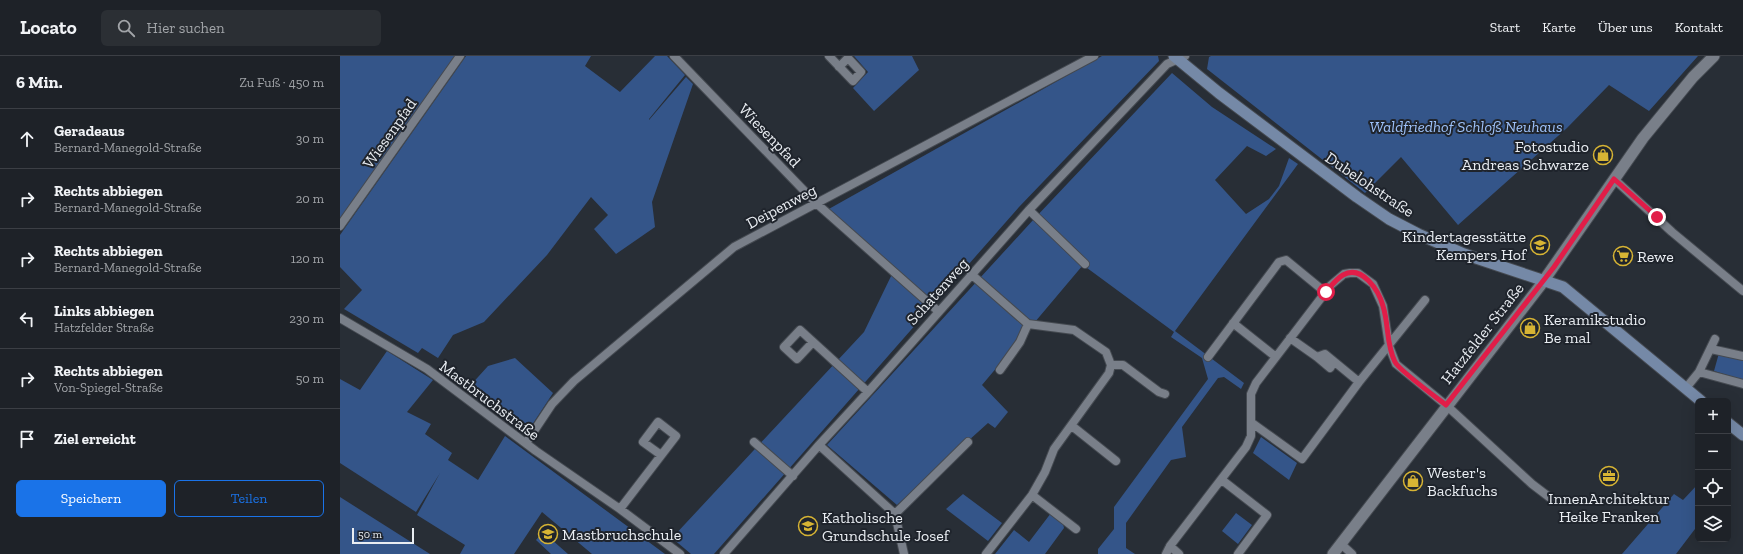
<!DOCTYPE html>
<html lang="de">
<meta charset="utf-8">
<style>
body{margin:0;font-family:"Zilla Slab",serif;background:#2b2f34;color:#f1f3f6}
.controls{position:absolute;right:12px;bottom:12px;display:grid;overflow:hidden;border-radius:6px;box-shadow:0 4px 16px #0002}
.controls button{width:36px;height:36px;display:grid;place-items:center;padding:0;border:0;border-bottom:1px solid #3c3f45;background:#1e2228;color:#f1f3f6;font:20px sans-serif}
.scale{position:absolute;left:12px;bottom:10px;width:62px;box-sizing:border-box;padding-left:4px;border:2px solid #e9edf2;border-top:0;font-size:11px;line-height:14px;white-space:nowrap;color:#e9edf2;-webkit-text-stroke:3px #1f242c;paint-order:stroke}
.stop{position:absolute;width:12px;height:12px;margin:-9px;border:3px solid #e11d48;border-radius:50%;background:#fff}
.stop.end{background:#e11d48;border-color:#fff;box-shadow:0 1px 4px #0008}
.list{margin:0;padding:0;list-style:none}
h2{display:flex;justify-content:space-between;align-items:center;height:52px;margin:0;padding:0 16px;font-size:17px}
h2 small{font-size:13px;font-weight:400;color:#a1a4a8}
.list li{display:grid;grid-template-columns:26px 1fr auto;gap:12px;align-items:center;box-sizing:border-box;height:60px;padding:0 16px;border-top:1px solid #3c3f45}
.list b{display:block;font-size:15px;white-space:nowrap}
.list p{margin:0;font-size:13px;white-space:nowrap;color:#a1a4a8}
.list em{font-size:13px;font-style:normal;color:#a1a4a8}
.actions{display:flex;gap:8px;padding:12px 16px}
.actions a{flex:1;padding:9px 0;border:1px solid #1a73e8;border-radius:6px;text-align:center;font-size:14px;color:#1a73e8}
.actions .main{background:#1a73e8;color:#fff}
.icon{flex:none;width:22px;height:22px;fill:none;stroke:currentColor;stroke-width:2;stroke-linecap:round;stroke-linejoin:round}
.map{position:relative;flex:none;width:1403px;height:498px;overflow:hidden}
header{display:flex;align-items:center;gap:24px;box-sizing:border-box;height:56px;padding:0 20px;background:#1e2228;border-bottom:1px solid #3c3f45}
header strong{font-size:19px}
nav{display:flex;gap:22px;margin-inline-start:auto;font-size:14px}
.search{width:280px;height:36px;background:#2b2f34;display:flex;align-items:center;gap:10px;box-sizing:border-box;padding:0 14px;border-radius:6px;color:#a1a4a8;font-size:15px}
main{display:flex}
aside{flex:1;background:#1e2228}
.map>svg:first-child{display:block}
</style>
<header>
<strong>Locato</strong>
<div class="search"><svg class="icon" aria-label="search" viewBox="0 0 24 24"><circle cx="10" cy="10" r="6"/><path d="M15 15l6 6"/></svg>Hier suchen</div>
<nav><a>Start</a><a>Karte</a><a>Über uns</a><a>Kontakt</a></nav>
</header>
<main>
<aside>
<h2>6 Min.<small>Zu Fuß · 450 m</small></h2>
<ul class="list">
<li><svg class="icon" aria-label="ahead" viewBox="0 0 24 24"><path d="M12 20V5M6 11l6-6 6 6"/></svg><div><b>Geradeaus</b><p>Bernard-Manegold-Straße</p></div><em>30 m</em></li>
<li><svg class="icon" aria-label="right" viewBox="0 0 24 24"><path d="M7 20v-9h11M14 6l5 5-5 5"/></svg><div><b>Rechts abbiegen</b><p>Bernard-Manegold-Straße</p></div><em>20 m</em></li>
<li><svg class="icon" aria-label="right" viewBox="0 0 24 24"><path d="M7 20v-9h11M14 6l5 5-5 5"/></svg><div><b>Rechts abbiegen</b><p>Bernard-Manegold-Straße</p></div><em>120 m</em></li>
<li><svg class="icon" aria-label="left" viewBox="0 0 24 24"><path d="M17 20v-9H6M10 6l-5 5 5 5"/></svg><div><b>Links abbiegen</b><p>Hatzfelder Straße</p></div><em>230 m</em></li>
<li><svg class="icon" aria-label="right" viewBox="0 0 24 24"><path d="M7 20v-9h11M14 6l5 5-5 5"/></svg><div><b>Rechts abbiegen</b><p>Von-Spiegel-Straße</p></div><em>50 m</em></li>
<li><svg class="icon" aria-label="arrive" viewBox="0 0 24 24"><path d="M6 21V4h12l-3 4 3 4H6"/></svg><div><b>Ziel erreicht</b></div></li>
</ul>
<div class="actions"><a class="main">Speichern</a><a>Teilen</a></div>
</aside>
<div class="map">
<svg width="1403" height="498" viewBox="0 0 1403 498">
<rect width="100%" height="100%" fill="#282e36"/>
<path fill="#345589" d="M 0,0 L 115,0 L 0,163 Z
M 126,0 L 251,0 L 245,10 L 280,36 L 315,0 L 327,0 L 345,19 L 309,63 L 309,64 L 346,21 L 353,28 L 312,146 L 315,171 L 276,198 L 254,173 L 268,159 L 251,141 L 207,199 L 144,266 L 113,279 L 98,302 L 82,292 L 78,297 L 4,253 L 22,234 L 0,211 L 0,179 Z
M 514,0 L 572,0 L 579,14 L 534,55 L 513,32 L 528,16 Z
M 762,0 L 818,0 L 819,5 L 679,151 L 374,498 L 351,498 L 332,482 L 524,276 L 554,214 L 487,154 Z
M 871,0 L 1358,0 L 1309,55 L 1269,29 L 1227,72 L 1118,169 L 1061,101 L 1025,137 L 867,13 L 869,1 Z
M 832,17 L 872,51 L 936,93 L 926,100 L 907,90 L 875,124 L 906,158 L 929,143 L 939,130 L 949,102 L 958,108 L 835,275 L 904,327 L 901,333 L 884,321 L 878,322 L 842,371 L 846,401 L 831,404 L 786,467 L 786,492 L 795,498 L 758,498 L 758,493 L 774,473 L 774,451 L 868,323 L 862,302 L 831,281 L 834,276 L 743,209 L 642,329 L 668,356 L 655,372 L 648,367 L 557,449 L 487,389 L 694,163 Z
M 47,295 L 93,324 L 67,356 L 91,368 L 85,378 L 112,397 L 108,404 L 138,424 L 165,380 L 325,498 L 252,498 L 202,456 L 174,498 L 120,498 L 125,489 L 77,459 L 100,417 L 76,456 L 0,407 L 0,323 L 20,334 Z
M 1379,297 L 1403,304 L 1403,324 L 1374,315 Z
M 175,302 L 213,337 L 188,375 L 129,331 L 148,310 Z
M 921,381 L 957,407 L 949,424 L 913,397 Z
M 1358,428 L 1358,469 L 1336,498 L 1282,498 L 1334,438 L 1343,444 Z
M 623,438 L 662,467 L 648,485 L 606,453 Z
M 0,441 L 90,498 L 0,498 Z
M 711,457 L 723,468 L 724,472 L 705,498 L 655,498 L 674,474 L 689,486 Z
M 896,457 L 912,469 L 898,488 L 882,475 Z
M 203,476 L 228,498 L 211,498 L 196,484 Z"/>
<g fill="none" stroke-linecap="round" stroke-linejoin="round">
<g stroke="#454a51" stroke-width="10">
<path id="minor" d="M 334,0 L 476,147 L 598,255
M 489,0 L 513,25 L 521,16 L 508,2 L 499,11
M 1274,123 L 1332,176 L 1403,235
M 689,154 L 745,208
M 0,170 L 120,0
M 631,218 L 688,268 L 734,274 L 766,296 L 771,309 L 769,317 L 714,393 L 705,416 L 692,439 L 646,498
M 0,262 L 87,313 L 196,395 L 280,453 L 340,498
M 893,267 L 936,301
M 950,282 L 977,301 L 985,298 L 1019,326
M 473,286 L 457,303 L 444,291 L 460,274 L 528,336
M 1371,293 L 1403,300
M 868,301 L 939,206 L 946,204 L 985,236
M 977,301 L 990,312 L 994,306
M 771,309 L 783,309 L 819,336 L 825,338
M 660,314 L 680,286 L 688,268
M 1359,316 L 1403,328
M 1346,332 L 1359,316 L 1375,283
M 912,367 L 962,403 L 1019,326 L 1085,244
M 732,370 L 776,405
M 414,386 L 453,420
M 186,387 L 212,348 L 234,325 L 394,191 L 754,0
M 479,389 L 555,458 L 564,498
M 882,424 L 927,459 L 898,498
M 692,439 L 736,473
M 280,453 L 336,380 L 318,366 L 303,386 L 321,399
M 555,458 L 628,386
M 1001,488 L 1012,498
M 830,490 L 839,498
M 384,498 L 479,389 L 528,336 L 689,154 L 827,8 L 845,0
M 826,498 L 830,490 L 906,391 L 911,380 L 911,338 L 916,327 L 991,229 L 1004,218 L 1010,217 L 1018,217 L 1033,228 L 1043,250 L 1049,290 L 1056,308 L 1106,349 L 1192,428 L 1213,444"/>
</g>
<g stroke="#454a51" stroke-width="13">
<path id="tertiary" d="M 993,498 L 1200,230 L 1303,82 L 1353,21 L 1374,0"/>
</g>
<g stroke="#454a51" stroke-width="13">
<path id="secondary" d="M 834,0 L 879,37 L 1017,141 L 1049,163 L 1078,178 L 1124,198 L 1223,231 L 1361,345
M 1388,367 L 1403,379"/>
</g>
<use href="#minor" stroke="#797f89" stroke-width="8"/>
<use href="#tertiary" stroke="#797f89" stroke-width="11"/>
<use href="#secondary" stroke="#7589a7" stroke-width="11"/>
</g>
<g fill="none" stroke-linecap="round" stroke-linejoin="round">
<path stroke="#e11d48" stroke-width="5" d="M 986,236 C 991,230 996,223 1003,219 C 1022,208 1039,235 1043,250 C 1049,269 1046,288 1055,306 C 1059,314 1097,342 1106,349 L 1214,211 L 1274,123 L 1317,161"/>
</g>
<defs>
<g id="shop-ring" transform="scale(1)"><circle r="9.5" fill="#1f242c" stroke="#d7b434" stroke-width="1.5"/><path d="M-5-2.5h2.3a2.7 3.5 0 0 1 5.4 0H5L5.5 6h-11ZM-1.5-2.5h3a1.5 2.3 0 0 0-3 0Z" fill="#d7b434"/></g>
<g id="school-ring" transform="scale(1)"><circle r="9.5" fill="#1f242c" stroke="#d7b434" stroke-width="1.5"/><path d="M0-5L7-2L0 1L-7-2ZM-4 1L0 2.5L4 1V4Q0 6-4 4Z" fill="#d7b434"/></g>
<g id="supermarket-ring" transform="scale(1)"><circle r="9.5" fill="#1f242c" stroke="#d7b434" stroke-width="1.5"/><path d="M-6-5.5h2.5l.6 2H6L4.5 2H-2.5L-4.4-4H-6ZM-1.5 3.2a1.3 1.3 0 1 0 .1 0ZM3 3.2a1.3 1.3 0 1 0 .1 0Z" fill="#d7b434"/></g>
<g id="office-ring" transform="scale(1)"><circle r="9.5" fill="#1f242c" stroke="#d7b434" stroke-width="1.5"/><path d="M-6-3h4V-5.5h4V-3h4V5H-6ZM-1-4.5V-3h2v-1.5ZM-6 0V1H6V0Z" fill="#d7b434"/></g>
</defs>
<g fill-rule="evenodd">
<use href="#shop-ring" x="1263" y="99"/>
<use href="#school-ring" x="1200" y="189"/>
<use href="#supermarket-ring" x="1283" y="200"/>
<use href="#shop-ring" x="1190" y="272"/>
<use href="#office-ring" x="1269" y="420"/>
<use href="#shop-ring" x="1073" y="425"/>
<use href="#school-ring" x="468" y="470"/>
<use href="#school-ring" x="208" y="478"/>
</g>
<g text-anchor="middle" stroke-width="4" stroke-linejoin="round" paint-order="stroke">
<g font-size="16" font-style="italic" fill="#9ec2fa" stroke="#1f242c">
<text x="1126" y="76">Waldfriedhof Schloß Neuhaus</text>
</g>
<g font-size="16" fill="#e9edf2" stroke="#1f242c">
<text transform="translate(49 77) rotate(-55)" y="6">Wiesenpfad</text>
<text transform="translate(430 79) rotate(46)" y="6">Wiesenpfad</text>
<text transform="translate(1030 128) rotate(34)" y="6">Dubelohstraße</text>
<text transform="translate(441 150) rotate(-28)" y="6">Deipenweg</text>
<text transform="translate(597 235) rotate(-48)" y="6">Schatenweg</text>
<text transform="translate(1142 277) rotate(-52)" y="6">Hatzfelder Straße</text>
<text transform="translate(150 344) rotate(37)" y="6">Mastbruchstraße</text>
</g>
<g font-size="16" fill="#e9edf2" stroke="#1f242c" text-anchor="start">
<text x="1249" y="96" text-anchor="end">Fotostudio<tspan x="1249" dy="18">Andreas Schwarze</tspan></text>
<text x="1186" y="186" text-anchor="end">Kindertagesstätte<tspan x="1186" dy="18">Kempers Hof</tspan></text>
<text x="1297" y="206">Rewe</text>
<text x="1204" y="269">Keramikstudio<tspan x="1204" dy="18">Be mal</tspan></text>
<text x="1087" y="422">Wester's<tspan x="1087" dy="18">Backfuchs</tspan></text>
<text x="1269" y="448" text-anchor="middle">InnenArchitektur<tspan x="1269" dy="18">Heike Franken</tspan></text>
<text x="482" y="467">Katholische<tspan x="482" dy="18">Grundschule Josef</tspan></text>
<text x="222" y="484">Mastbruchschule</text>
</g>
</g>
</svg>
<div class="controls">
<button>+</button>
<button>−</button>
<button><svg class="icon" aria-label="locate" viewBox="0 0 24 24"><circle cx="12" cy="12" r="6"/><path d="M12 2v4M12 18v4M2 12h4M18 12h4"/></svg></button>
<button><svg class="icon" aria-label="layers" viewBox="0 0 24 24"><path d="M12 4l9 5-9 5-9-5zM3 14l9 5 9-5"/></svg></button>
</div>
<div class="scale">50 m</div>
<div class="stop" style="left:986px;top:236px"></div>
<div class="stop end" style="left:1317px;top:161px"></div>
</div>
</main>
